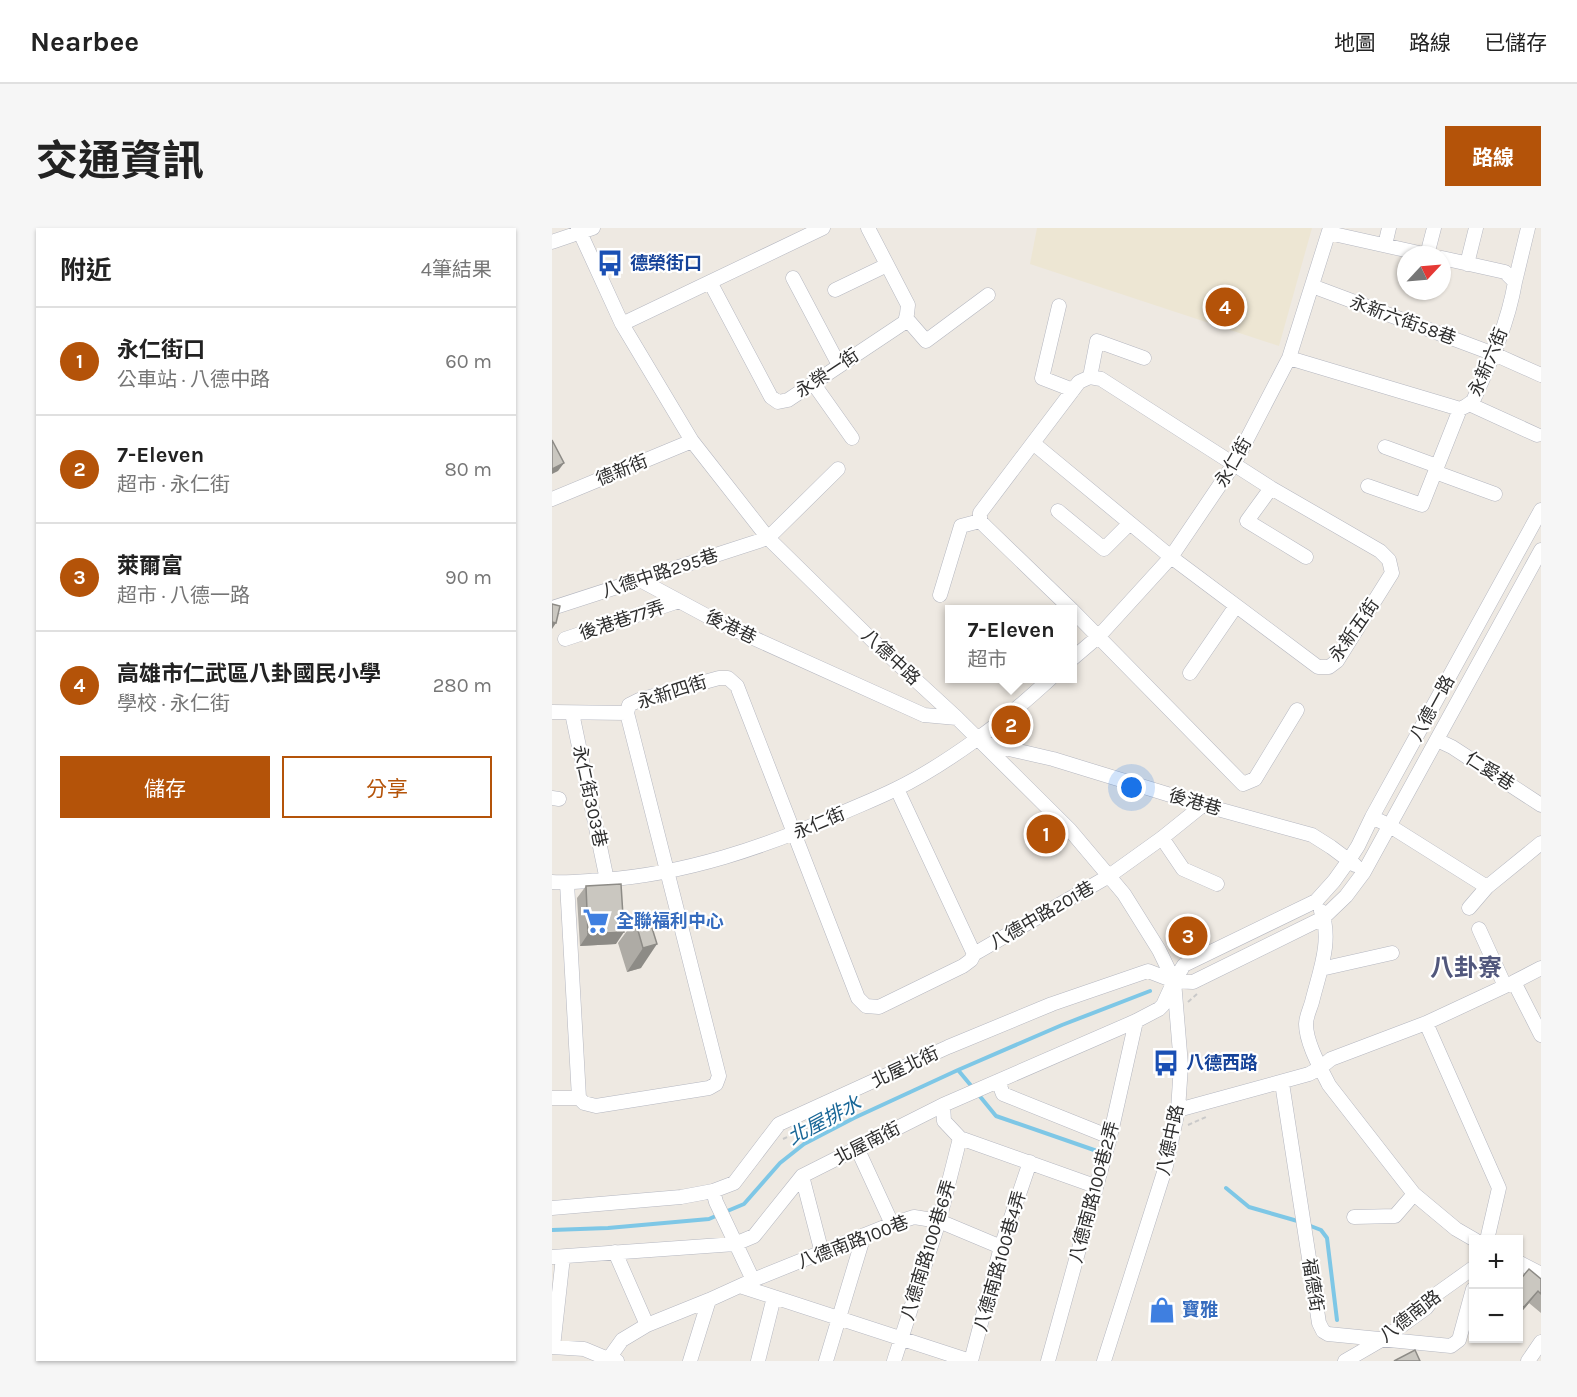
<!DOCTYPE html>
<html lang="zh-TW">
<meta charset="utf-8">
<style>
body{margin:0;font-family:Karla,"Noto Sans TC",sans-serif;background:#f6f6f6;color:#222}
.controls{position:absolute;right:18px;bottom:18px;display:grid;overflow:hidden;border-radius:0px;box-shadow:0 2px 4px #0004}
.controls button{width:54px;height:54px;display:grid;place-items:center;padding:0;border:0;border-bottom:2px solid #e0e0e0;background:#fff;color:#222;font:30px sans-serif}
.compass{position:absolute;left:845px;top:18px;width:54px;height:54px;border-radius:50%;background:#fff;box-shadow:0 2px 4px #0004;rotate:64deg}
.you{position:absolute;left:580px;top:560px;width:21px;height:21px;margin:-15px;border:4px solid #fff;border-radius:50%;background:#1a73e8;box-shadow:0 0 0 9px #1a73e833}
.badge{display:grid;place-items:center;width:39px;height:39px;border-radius:50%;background:#b45309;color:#fff;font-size:20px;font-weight:700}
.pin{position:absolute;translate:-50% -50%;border:3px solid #fff;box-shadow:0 2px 6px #0006}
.popup{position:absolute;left:393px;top:377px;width:132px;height:78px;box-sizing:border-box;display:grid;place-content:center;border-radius:0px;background:#fff;filter:drop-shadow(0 2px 4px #0005);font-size:20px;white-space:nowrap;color:#767676}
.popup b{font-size:22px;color:#222}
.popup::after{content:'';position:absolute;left:50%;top:100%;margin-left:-12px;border:12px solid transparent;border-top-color:#fff}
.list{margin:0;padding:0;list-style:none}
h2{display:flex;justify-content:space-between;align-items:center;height:78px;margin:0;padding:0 24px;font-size:26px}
h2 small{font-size:20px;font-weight:400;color:#767676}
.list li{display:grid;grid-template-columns:39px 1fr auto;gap:18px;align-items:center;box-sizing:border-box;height:108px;padding:0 24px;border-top:2px solid #e0e0e0}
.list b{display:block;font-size:22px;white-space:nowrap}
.list p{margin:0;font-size:20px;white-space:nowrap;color:#767676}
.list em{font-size:20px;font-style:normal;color:#767676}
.actions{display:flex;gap:12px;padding:18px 24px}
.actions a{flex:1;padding:14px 0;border:2px solid #b45309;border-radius:0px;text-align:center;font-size:21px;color:#b45309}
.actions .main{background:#b45309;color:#fff}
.map{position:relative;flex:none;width:989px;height:1133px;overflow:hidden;border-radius:0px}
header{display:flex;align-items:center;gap:36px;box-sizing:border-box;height:84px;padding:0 30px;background:#fff;border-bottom:2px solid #e0e0e0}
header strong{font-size:28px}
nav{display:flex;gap:33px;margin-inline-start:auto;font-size:21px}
.intro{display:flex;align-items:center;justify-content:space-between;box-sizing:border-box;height:144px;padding:0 36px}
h1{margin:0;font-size:42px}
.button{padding:15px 27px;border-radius:0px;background:#b45309;color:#fff;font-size:21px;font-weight:700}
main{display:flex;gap:36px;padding:0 36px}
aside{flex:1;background:#fff;border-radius:0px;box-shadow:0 2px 4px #0004}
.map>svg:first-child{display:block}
</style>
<header>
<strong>Nearbee</strong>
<nav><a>地圖</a><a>路線</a><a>已儲存</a></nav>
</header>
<div class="intro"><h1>交通資訊</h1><a class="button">路線</a></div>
<main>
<aside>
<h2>附近<small>4筆結果</small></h2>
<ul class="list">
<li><span class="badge">1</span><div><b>永仁街口</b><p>公車站 · 八德中路</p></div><em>60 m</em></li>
<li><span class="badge">2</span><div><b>7-Eleven</b><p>超市 · 永仁街</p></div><em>80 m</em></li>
<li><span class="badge">3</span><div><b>萊爾富</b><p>超市 · 八德一路</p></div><em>90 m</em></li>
<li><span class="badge">4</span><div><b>高雄市仁武區八卦國民小學</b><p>學校 · 永仁街</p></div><em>280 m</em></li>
</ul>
<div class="actions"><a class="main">儲存</a><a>分享</a></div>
</aside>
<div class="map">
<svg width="989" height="1133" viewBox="0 0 989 1133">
<rect width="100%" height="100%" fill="#eee9e2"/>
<path fill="#ede6d3" d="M 485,0 L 760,0 L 727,118 L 478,36 Z"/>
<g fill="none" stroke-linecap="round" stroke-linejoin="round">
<path stroke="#7ec7e6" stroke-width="4" d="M 406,842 L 421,860
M 426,866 L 444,888 L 545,923
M 674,960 L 697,979 L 749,994
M 173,984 L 192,976 L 228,935 L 252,916 L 302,890 L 406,842 L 510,797 L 598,763
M 756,997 L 769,1002 L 775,1010 L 785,1092
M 0,1002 L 56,1000 L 157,991 L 166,987"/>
<g stroke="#b5b7c0" stroke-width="15">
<path id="minor" d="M 26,0 L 70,96 L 140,213 L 216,310 L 319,411 L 405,490 L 518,602 L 572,666 L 607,722 L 622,753 L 629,837 L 626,882 L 614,938 L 552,1133
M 777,5 L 876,27
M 0,14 L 41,0
M 833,17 L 837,0
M 875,27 L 882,0
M 915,36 L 924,0
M 241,50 L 287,137
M 158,54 L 219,169 L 226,174 L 236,172 L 353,94 L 355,86 L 356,77 L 316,0
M 963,54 L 976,0
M 760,58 L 942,126 L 989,147
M 283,62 L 335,37
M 507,78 L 490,150 L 521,162
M 354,90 L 374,113 L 436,67
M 70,96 L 271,0
M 737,130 L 908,181 L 914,178 L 921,173 C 938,135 956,96 963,54 L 953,44 L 890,30
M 538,149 L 545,113 L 592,130
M 261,155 L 300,210
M 917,176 L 985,207
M 481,215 L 619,329 L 766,439 L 777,439 L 785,433 L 840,345 L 837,332 L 828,323 L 719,260 L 549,151 L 538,149 L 527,154 L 428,285 L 428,293 L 435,300 L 520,382
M 833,219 L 885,238
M 883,244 L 943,266
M 816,258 L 870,277 L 908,181
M 719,260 L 695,293 L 754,329
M 0,271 L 140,213
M 506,283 L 552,321 L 578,295
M 88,352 L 168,395 L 372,487 L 405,490
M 388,367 L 409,298 L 428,293
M 0,380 L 216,310 L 286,241
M 520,382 L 691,556 L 703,551 L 745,482
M 13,411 L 127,373
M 520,431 L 547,408 L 619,329 L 682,236 L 737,130 L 778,0
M 638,445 L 684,378
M 0,484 L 75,485
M 20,485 L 55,652
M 885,512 L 900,519 L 989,577
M 431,515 L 501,531 L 651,577 L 760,607 L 779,619 L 803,637
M 0,570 L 7,571
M 820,589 L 838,598 L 935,659
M 610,610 L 631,641 L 665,656
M 0,654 C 17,655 33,653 50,652 C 134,646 213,619 290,585 C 308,577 326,570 344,561 C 371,548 400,529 425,511 C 451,493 475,472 499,450
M 15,655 L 27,870 L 32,875 L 44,878 L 157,860 L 164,856 L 167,848 L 75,485 L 77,477 L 87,472 L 167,450 L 176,450 L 185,458 L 306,770 L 314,778 L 327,779 L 411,738 L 419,732 L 422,726 L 345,561
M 917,680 L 935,659 L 989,615
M 769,683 C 781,712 767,745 760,774 C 758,781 754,789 754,796 C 754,815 769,841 777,857 L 862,966 L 904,1001 L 923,1012
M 927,701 L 953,758
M 422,726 L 557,648 L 610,610 L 651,577
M 769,741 L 840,725
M 962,754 L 989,807
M 874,795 L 947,960 L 935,1012
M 446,853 L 451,866 L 558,909
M 730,855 L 767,1095 L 771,1103 L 776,1106 L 899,1118 L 907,1112 L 921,1061
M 0,870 L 27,870
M 391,877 L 392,893 L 408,910 L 543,958
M 626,882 L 757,846 L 768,840 L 779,831 L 874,795 L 962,754 L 989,740
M 305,920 L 340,996
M 250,948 L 270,1025
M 161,963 L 164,974 L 201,1052
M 0,980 L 129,969 L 161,963 L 182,955 L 227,896 L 396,819 L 500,776 L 596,743 L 622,753 L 641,754 L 771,690 L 794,668 L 812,644 L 989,322
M 802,989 L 843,988 L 862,966
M 63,1024 L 95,1097
M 0,1029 L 183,1016 L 202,1008 L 250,948 L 391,877 L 584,793 L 607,781 L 611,777 L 622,753 L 632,737 L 764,673 L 782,653 L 797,632 L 806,618 L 820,589 L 989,282
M 966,1034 L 989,1046
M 188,1058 L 418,1133
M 0,1119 L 32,1121 L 56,1131 L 65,1133
M 1,1119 L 11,1029
M 55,1133 L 70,1112 L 95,1097 L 157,1072 L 201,1052 L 340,996 L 362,989 L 387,993 L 449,1019
M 138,1133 L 157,1072
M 206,1133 L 222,1069
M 274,1133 L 312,1007
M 342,1133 L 387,993 L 408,910
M 419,1133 L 449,1019 L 478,934
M 496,1133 L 558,909 L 584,793
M 793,1133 L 831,1111 L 874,1080 L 886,1065 L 921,1040
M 976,1133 L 989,1114"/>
</g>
<path stroke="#c9c9c9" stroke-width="2" stroke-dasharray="4.5 3" stroke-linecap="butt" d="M 636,774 L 645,766
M 636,897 L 654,889
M 231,911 L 307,875"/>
<use href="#minor" stroke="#fff" stroke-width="14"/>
</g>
<path fill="#aeaba5" d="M 34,658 L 64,716 L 28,718 L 25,670 Z
M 96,687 L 89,740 L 75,744 L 66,715 L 83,692 Z
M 989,1051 L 989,1085 L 977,1075 L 966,1088 L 966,1054 Z"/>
<path fill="#8d8b86" d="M 12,235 L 6,243 L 0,246 L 0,241 Z
M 0,394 L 4,395 L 0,401 Z
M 72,704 L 64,716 L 28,718 L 36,706 Z
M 105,716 L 89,740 L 75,744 L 91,720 Z
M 986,1063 L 977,1075 L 966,1088 L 972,1079 Z"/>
<path fill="#cac7c0" stroke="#8d8b86" stroke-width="1.5" d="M 0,212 L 12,235 L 0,241 Z
M 0,376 L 8,378 L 4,395 L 0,394 Z
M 69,656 L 72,704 L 36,706 L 34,658 Z
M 96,687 L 105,716 L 91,720 L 83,692 Z
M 977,1041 L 989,1051 L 989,1066 L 986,1063 L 972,1079 L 966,1075 L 966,1054 Z
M 863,1122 L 868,1133 L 842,1133 Z"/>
<defs>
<g id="bus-bare" transform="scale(2.07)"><path d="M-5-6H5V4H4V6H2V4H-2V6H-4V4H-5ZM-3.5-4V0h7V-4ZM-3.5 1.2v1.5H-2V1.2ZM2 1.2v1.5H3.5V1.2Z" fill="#1a4fb4" stroke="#fff" stroke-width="2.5" paint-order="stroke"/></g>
<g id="supermarket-bare" transform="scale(2.07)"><path d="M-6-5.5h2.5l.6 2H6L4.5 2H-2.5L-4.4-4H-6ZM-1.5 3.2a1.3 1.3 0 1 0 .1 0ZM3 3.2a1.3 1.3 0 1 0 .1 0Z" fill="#3f7fe0" stroke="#fff" stroke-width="2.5" paint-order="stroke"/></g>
<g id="shop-bare" transform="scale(2.07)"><path d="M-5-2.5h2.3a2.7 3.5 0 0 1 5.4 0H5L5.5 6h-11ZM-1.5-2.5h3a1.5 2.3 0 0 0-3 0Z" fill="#3f7fe0" stroke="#fff" stroke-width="2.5" paint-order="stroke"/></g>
</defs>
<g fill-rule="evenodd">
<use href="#bus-bare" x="58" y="35"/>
<use href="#supermarket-bare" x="44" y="693"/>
<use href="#bus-bare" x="614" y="835"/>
<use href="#shop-bare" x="610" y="1082"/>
</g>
<g text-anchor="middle" stroke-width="4.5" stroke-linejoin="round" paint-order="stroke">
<g font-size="18" font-weight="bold" fill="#164399" stroke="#fff" text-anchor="start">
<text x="78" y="41">德榮街口</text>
<text x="634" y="841">八德西路</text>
</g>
<g font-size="18" fill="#2e2e2e" stroke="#fff">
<text transform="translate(851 92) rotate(20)" y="6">永新六街58巷</text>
<text transform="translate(936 134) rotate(-67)" y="6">永新六街</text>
<text transform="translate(275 145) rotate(-34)" y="6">永榮一街</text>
<text transform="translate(681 234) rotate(-60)" y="6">永仁街</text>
<text transform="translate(70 242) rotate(-22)" y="6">德新街</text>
<text transform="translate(108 345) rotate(-18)" y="6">八德中路295巷</text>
<text transform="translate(70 392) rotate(-18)" y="6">後港巷77弄</text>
<text transform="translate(179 399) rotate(26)" y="6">後港巷</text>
<text transform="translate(802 402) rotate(-55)" y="6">永新五街</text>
<text transform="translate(339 429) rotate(43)" y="6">八德中路</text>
<text transform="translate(120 464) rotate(-18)" y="6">永新四街</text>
<text transform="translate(880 480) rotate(-61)" y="6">八德一路</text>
<text transform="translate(938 543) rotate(33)" y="6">仁愛巷</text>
<text transform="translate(38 568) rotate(78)" y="6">永仁街303巷</text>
<text transform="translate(643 574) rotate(16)" y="6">後港巷</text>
<text transform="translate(267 595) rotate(-23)" y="6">永仁街</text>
<text transform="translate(490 687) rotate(-30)" y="6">八德中路201巷</text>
<text transform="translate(353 839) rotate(-25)" y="6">北屋北街</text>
<text transform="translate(618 912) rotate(-78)" y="6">八德中路</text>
<text transform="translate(315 915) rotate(-27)" y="6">北屋南街</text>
<text transform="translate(542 964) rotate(-75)" y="6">八德南路100巷2弄</text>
<text transform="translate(301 1014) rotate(-21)" y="6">八德南路100巷</text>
<text transform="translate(376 1022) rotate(-73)" y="6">八德南路100巷6弄</text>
<text transform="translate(448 1033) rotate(-74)" y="6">八德南路100巷4弄</text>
<text transform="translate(761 1057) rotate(81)" y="6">福德街</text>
<text transform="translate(858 1088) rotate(-38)" y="6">八德南路</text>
</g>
<g font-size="18" font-weight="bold" fill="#366cbe" stroke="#fff" text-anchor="start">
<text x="64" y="699">全聯福利中心</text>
<text x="630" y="1088">寶雅</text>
</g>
<g font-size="20" font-style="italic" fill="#196797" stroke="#fff">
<text transform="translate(272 892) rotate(-28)" y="7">北屋排水</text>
</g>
<g font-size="24" font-weight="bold" fill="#51577c" stroke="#fff">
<text x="914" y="748">八卦寮</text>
</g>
</g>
</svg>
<div class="controls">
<button>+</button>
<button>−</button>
</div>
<svg class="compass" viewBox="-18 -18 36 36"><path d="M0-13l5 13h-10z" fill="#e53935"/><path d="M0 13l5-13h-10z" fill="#767676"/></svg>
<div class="you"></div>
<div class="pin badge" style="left:494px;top:606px">1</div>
<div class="pin badge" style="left:459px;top:497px">2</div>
<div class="popup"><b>7-Eleven</b>超市</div>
<div class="pin badge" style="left:636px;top:708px">3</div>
<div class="pin badge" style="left:673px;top:79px">4</div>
</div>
</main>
